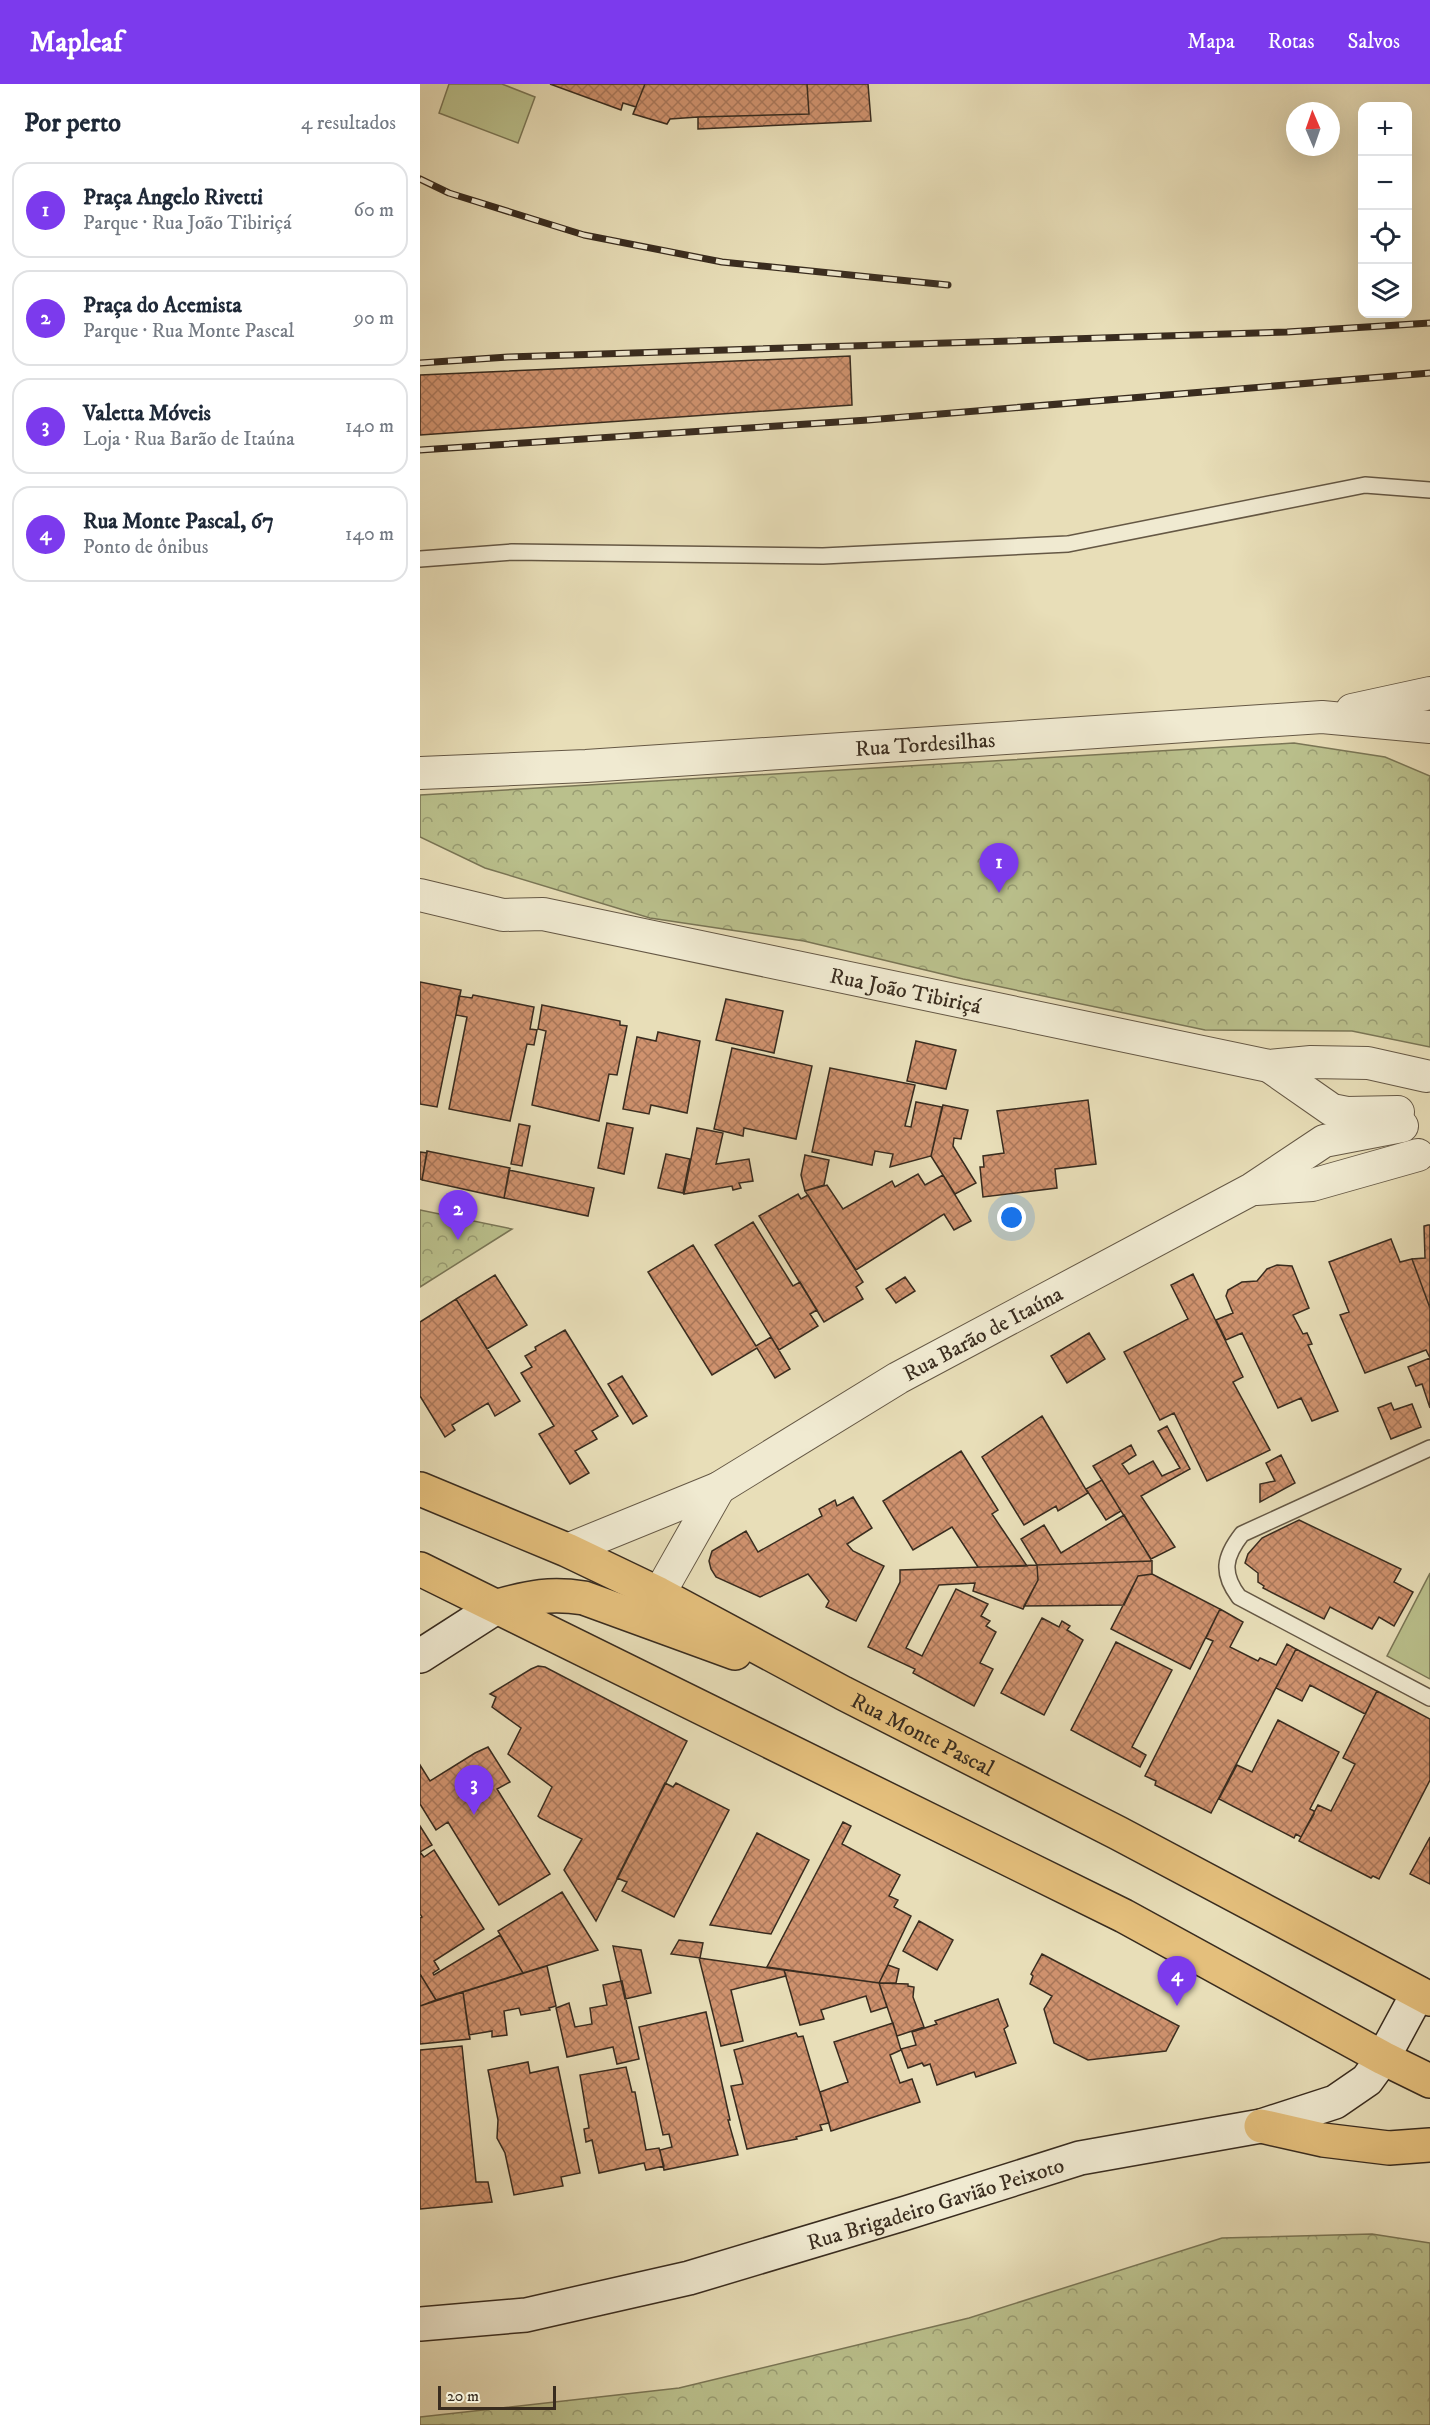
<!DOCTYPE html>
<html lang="pt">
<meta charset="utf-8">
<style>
body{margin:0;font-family:"IM FELL DW Pica",serif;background:#f2f2f3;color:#1f2937}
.controls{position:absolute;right:18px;top:18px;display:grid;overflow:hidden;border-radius:12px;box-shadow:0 6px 24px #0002}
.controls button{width:54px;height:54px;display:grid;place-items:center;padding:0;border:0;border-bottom:2px solid #e0e1e3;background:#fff;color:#1f2937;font:30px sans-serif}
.compass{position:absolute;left:866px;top:18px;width:54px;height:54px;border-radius:50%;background:#fff;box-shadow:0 6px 24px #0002;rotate:358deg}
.scale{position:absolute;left:18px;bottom:15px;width:118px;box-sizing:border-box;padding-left:6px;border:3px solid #392c1f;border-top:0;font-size:16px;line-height:21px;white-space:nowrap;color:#392c1f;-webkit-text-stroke:4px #f0ead1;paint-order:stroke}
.you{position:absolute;left:592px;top:1134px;width:21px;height:21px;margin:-15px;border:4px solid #fff;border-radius:50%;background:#1a73e8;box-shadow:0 0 0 9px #1a73e833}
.badge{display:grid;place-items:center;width:39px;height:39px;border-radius:50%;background:#7c3aed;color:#fff;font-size:20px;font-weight:700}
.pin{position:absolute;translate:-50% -50px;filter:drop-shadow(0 2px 3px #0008)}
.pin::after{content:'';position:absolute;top:32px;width:21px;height:18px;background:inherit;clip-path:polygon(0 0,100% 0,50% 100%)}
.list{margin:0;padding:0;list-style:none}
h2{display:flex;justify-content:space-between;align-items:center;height:78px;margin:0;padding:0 24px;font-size:26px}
h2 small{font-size:20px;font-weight:400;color:#747a83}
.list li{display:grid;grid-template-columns:39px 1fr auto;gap:18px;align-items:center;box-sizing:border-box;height:96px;margin:0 12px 12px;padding:0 12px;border:2px solid #e0e1e3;border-radius:18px}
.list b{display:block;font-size:22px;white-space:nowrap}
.list p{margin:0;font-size:20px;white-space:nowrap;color:#747a83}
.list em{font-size:20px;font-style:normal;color:#747a83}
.icon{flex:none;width:33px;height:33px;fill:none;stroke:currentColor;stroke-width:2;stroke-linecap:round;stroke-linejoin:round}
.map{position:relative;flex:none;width:1010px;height:2341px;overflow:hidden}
header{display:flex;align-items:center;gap:36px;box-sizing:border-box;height:84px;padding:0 30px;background:#7c3aed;color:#fff}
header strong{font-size:28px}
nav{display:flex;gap:33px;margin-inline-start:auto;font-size:21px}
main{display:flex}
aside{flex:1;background:#fff}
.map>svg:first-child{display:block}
</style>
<header>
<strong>Mapleaf</strong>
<nav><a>Mapa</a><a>Rotas</a><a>Salvos</a></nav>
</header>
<main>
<aside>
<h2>Por perto<small>4 resultados</small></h2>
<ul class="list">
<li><span class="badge">1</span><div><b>Praça Angelo Rivetti</b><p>Parque · Rua João Tibiriçá</p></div><em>60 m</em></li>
<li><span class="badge">2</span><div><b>Praça do Acemista</b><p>Parque · Rua Monte Pascal</p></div><em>90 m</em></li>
<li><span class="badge">3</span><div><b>Valetta Móveis</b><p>Loja · Rua Barão de Itaúna</p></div><em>140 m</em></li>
<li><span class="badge">4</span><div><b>Rua Monte Pascal, 67</b><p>Ponto de ônibus</p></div><em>140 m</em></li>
</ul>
</aside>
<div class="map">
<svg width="1010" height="2341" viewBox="0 0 1010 2341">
<defs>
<pattern id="park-crowns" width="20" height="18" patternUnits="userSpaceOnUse" patternTransform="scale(1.5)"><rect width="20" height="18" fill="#bac08c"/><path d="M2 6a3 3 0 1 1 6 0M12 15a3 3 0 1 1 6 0" fill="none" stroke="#989c72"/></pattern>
<pattern id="building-cross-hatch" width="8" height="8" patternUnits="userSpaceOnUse" patternTransform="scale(1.5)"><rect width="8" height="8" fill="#cf926e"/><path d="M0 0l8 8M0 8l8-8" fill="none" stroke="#a9775a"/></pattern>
</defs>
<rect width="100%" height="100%" fill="#e8deb8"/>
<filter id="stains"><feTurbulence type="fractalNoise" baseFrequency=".00333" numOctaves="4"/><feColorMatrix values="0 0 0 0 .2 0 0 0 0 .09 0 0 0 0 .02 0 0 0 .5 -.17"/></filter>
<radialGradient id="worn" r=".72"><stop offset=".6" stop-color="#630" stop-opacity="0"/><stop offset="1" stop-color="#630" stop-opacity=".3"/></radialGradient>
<path fill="url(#park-crowns)" stroke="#7a7656" stroke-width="1.5" d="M 874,659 L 965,673 L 1010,692 L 1010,963 L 932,947 L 785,946 L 543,895 L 384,857 L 230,834 L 65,784 L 0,753 L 0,711 Z
M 0,1126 L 92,1145 L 0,1203 Z
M 952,2150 L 1010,2159 L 1010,2341 L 0,2341 L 0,2333 L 259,2304 L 549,2234 L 802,2154 Z"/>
<path fill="#bac08c" stroke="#7a7656" stroke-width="1.5" d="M 29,0 L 82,0 L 115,13 L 98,59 L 19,29 Z
M 1010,1489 L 1010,1595 L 967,1572 Z"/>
<path fill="url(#building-cross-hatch)" stroke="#392c1f" stroke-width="1.5" d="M 130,0 L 448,0 L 451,37 L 278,45 L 278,33 L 250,35 L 247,40 L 213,30 L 216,23 L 203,19 L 201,26 Z
M 225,0 L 387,0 L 389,30 L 278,33 L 250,35 L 247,40 L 213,30 Z
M 430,272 L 432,321 L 0,351 L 0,291 Z
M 0,898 L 41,906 L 17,1023 L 0,1020 Z
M 53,911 L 114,923 L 110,945 L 117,946 L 114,961 L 107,960 L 90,1037 L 29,1025 L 47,933 L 36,931 L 39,912 L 52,914 Z
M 306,915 L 363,927 L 354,969 L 296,956 Z
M 122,921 L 200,937 L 200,941 L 207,942 L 197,991 L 189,990 L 179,1037 L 112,1021 L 126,947 L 118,945 Z
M 238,948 L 280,957 L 267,1029 L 231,1021 L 229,1030 L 203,1025 L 217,953 L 236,957 Z
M 496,957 L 536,966 L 526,1005 L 487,997 Z
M 312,964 L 392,982 L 376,1055 L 324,1044 L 323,1052 L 294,1045 Z
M 410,984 L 495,1001 L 485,1042 L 491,1043 L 496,1018 L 522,1023 L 511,1072 L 470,1083 L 473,1070 L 455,1067 L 452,1081 L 392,1068 Z
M 668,1016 L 676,1080 L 635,1085 L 637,1104 L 563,1113 L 560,1083 L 564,1083 L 563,1072 L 584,1069 L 577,1027 Z
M 523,1021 L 548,1026 L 541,1055 L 534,1054 L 533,1062 L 556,1099 L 535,1110 L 511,1072 Z
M 187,1039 L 213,1044 L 204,1090 L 178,1084 Z
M 99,1040 L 110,1042 L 102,1082 L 91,1080 Z
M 277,1044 L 303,1049 L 296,1080 L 329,1075 L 333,1097 L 319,1099 L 321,1104 L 313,1106 L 312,1102 L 264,1110 Z
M 7,1067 L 90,1084 L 84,1114 L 2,1096 Z
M 0,1068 L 7,1069 L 2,1096 L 0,1095 Z
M 246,1070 L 270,1075 L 263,1109 L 238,1104 Z
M 385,1071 L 409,1076 L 404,1101 L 385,1107 L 381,1091 Z
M 89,1086 L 174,1104 L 168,1132 L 84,1114 Z
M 498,1090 L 505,1101 L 523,1091 L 551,1137 L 534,1146 L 524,1130 L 436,1186 L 385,1107 L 407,1101 L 423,1125 L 472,1097 L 475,1103 Z
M 378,1110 L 381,1115 L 388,1111 L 443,1198 L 436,1203 L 443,1215 L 404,1238 L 339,1132 Z
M 333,1138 L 373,1202 L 380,1198 L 397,1226 L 390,1230 L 398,1242 L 359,1266 L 295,1161 Z
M 1008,1141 L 1010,1141 L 1010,1224 L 992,1175 L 1005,1174 L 1004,1142 Z
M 971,1155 L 980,1178 L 992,1175 L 1010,1224 L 1010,1324 L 1002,1300 L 996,1302 L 988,1283 L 1010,1274 L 1006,1266 L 945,1289 L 920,1231 L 929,1228 L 909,1178 Z
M 273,1161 L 336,1262 L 351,1253 L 370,1285 L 355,1294 L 337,1264 L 292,1291 L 228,1188 Z
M 857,1181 L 872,1182 L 889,1224 L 873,1231 L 883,1250 L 887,1249 L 892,1260 L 888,1261 L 918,1327 L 892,1337 L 881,1314 L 858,1324 L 822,1249 L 806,1256 L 796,1236 L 813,1229 L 806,1212 L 808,1206 L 822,1198 L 837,1197 L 847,1185 Z
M 773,1190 L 823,1293 L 813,1298 L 850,1366 L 787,1397 L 754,1329 L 740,1336 L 704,1268 L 768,1235 L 751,1201 Z
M 75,1191 L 107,1241 L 67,1265 L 36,1215 Z
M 485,1193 L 495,1207 L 476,1219 L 466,1205 Z
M 36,1215 L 100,1317 L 75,1332 L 68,1319 L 32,1341 L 35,1346 L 25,1353 L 0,1312 L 0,1238 Z
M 145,1246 L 198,1332 L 172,1347 L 177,1355 L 155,1367 L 169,1389 L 150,1400 L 119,1350 L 134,1342 L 101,1289 L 112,1283 L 105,1272 L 116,1266 L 115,1263 Z
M 669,1249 L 685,1275 L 647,1299 L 631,1272 Z
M 202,1292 L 227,1332 L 213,1340 L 188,1300 Z
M 971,1319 L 974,1326 L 992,1320 L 1001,1343 L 971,1355 L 958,1324 Z
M 622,1332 L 668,1409 L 638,1427 L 636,1422 L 604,1441 L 562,1373 Z
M 747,1342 L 770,1385 L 721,1412 L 755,1463 L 731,1475 L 673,1382 L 711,1361 L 716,1371 L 702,1380 L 709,1390 L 733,1377 L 742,1392 L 760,1384 L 738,1347 Z
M 541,1367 L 578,1426 L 572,1430 L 607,1482 L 558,1483 L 532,1443 L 493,1466 L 463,1417 Z
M 861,1371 L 875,1399 L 840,1418 L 840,1400 L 855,1397 L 846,1379 Z
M 682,1396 L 701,1427 L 686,1436 L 666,1405 Z
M 433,1413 L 452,1444 L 427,1460 L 433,1467 L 464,1482 L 436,1537 L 406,1523 L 409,1517 L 388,1490 L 340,1513 L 296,1493 L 291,1485 L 289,1477 L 292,1467 L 326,1447 L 338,1468 L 402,1432 L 399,1425 L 415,1416 L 417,1422 Z
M 704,1431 L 732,1477 L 617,1481 L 601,1455 L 624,1441 L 641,1469 Z
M 879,1436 L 981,1485 L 974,1498 L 993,1508 L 974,1542 L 959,1533 L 952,1545 L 910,1523 L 904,1535 L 843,1504 L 844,1502 L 838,1498 L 838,1489 L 825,1479 L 828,1470 L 842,1454 Z
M 732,1477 L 732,1490 L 718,1492 L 704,1521 L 604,1522 L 618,1496 L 617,1481 Z
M 617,1481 L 618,1496 L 603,1525 L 553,1507 L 555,1499 L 519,1501 L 486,1564 L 502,1572 L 536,1505 L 568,1520 L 561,1532 L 570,1537 L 566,1542 L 576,1548 L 560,1579 L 573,1585 L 554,1622 L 493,1589 L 495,1585 L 448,1563 L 480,1498 L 480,1486 Z
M 732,1490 L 800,1525 L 770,1585 L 691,1545 L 718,1492 Z
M 800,1525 L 823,1538 L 810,1563 L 838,1577 L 840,1574 L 856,1581 L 867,1560 L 876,1565 L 791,1729 L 735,1701 L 736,1697 L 725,1692 L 793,1557 L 786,1554 Z
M 622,1534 L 639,1543 L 642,1537 L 650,1542 L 647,1546 L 663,1556 L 624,1631 L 581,1609 Z
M 696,1558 L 752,1586 L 712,1663 L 726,1671 L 720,1683 L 651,1646 Z
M 876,1565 L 957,1607 L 945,1630 L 890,1601 L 882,1617 L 856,1604 Z
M 118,1582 L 125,1583 L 267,1657 L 176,1837 L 144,1786 L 162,1755 L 120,1734 L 118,1732 L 132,1703 L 88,1670 L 101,1644 L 72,1623 L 76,1613 L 70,1610 L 111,1585 Z
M 957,1607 L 1010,1635 L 1010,1696 L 959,1795 L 953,1792 L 951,1794 L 879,1757 L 898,1721 L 911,1727 L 935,1680 L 923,1674 Z
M 858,1636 L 919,1668 L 890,1725 L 894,1727 L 894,1730 L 881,1753 L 876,1750 L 874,1754 L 799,1715 L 817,1681 L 832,1688 Z
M 68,1663 L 90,1698 L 77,1705 L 130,1790 L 79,1821 L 28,1738 L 16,1746 L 0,1720 L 0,1681 L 10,1697 L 55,1669 Z
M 245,1699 L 253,1703 L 256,1699 L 309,1726 L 254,1833 L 202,1807 L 207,1798 L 197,1794 Z
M 423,1738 L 431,1742 L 422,1760 L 480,1791 L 469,1812 L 478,1816 L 474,1823 L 491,1832 L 459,1899 L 347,1883 Z
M 0,1742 L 12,1761 L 0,1768 Z
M 337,1749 L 389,1776 L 351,1850 L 290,1841 Z
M 1010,1753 L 1010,1800 L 990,1790 Z
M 14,1766 L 64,1845 L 14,1877 L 19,1885 L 13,1889 L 14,1891 L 80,1851 L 103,1889 L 16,1916 L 0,1890 L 0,1834 L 2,1833 L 0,1830 L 0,1768 L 4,1773 Z
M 142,1808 L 178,1866 L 103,1889 L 78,1847 Z
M 499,1837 L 533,1856 L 517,1886 L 483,1867 Z
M 259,1856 L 283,1859 L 280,1874 L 251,1870 Z
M 193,1862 L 221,1866 L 231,1909 L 205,1915 Z
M 622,1870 L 759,1942 L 746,1967 L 668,1976 L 634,1959 L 624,1925 L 632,1912 L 610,1900 L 613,1892 L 611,1890 Z
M 279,1874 L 364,1886 L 366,1892 L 311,1906 L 323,1957 L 301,1962 Z
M 468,1881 L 479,1885 L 476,1899 L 459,1899 Z
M 127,1882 L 136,1922 L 129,1924 L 130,1926 L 101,1931 L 99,1924 L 84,1927 L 87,1951 L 72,1953 L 72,1947 L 49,1951 L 43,1908 Z
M 364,1886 L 459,1899 L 467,1923 L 451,1928 L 446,1912 L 401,1926 L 404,1935 L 380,1941 Z
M 0,1890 L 16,1916 L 0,1922 Z
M 202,1897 L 219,1975 L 197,1980 L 193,1963 L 147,1973 L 136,1924 L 149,1919 L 155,1943 L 172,1940 L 170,1924 L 187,1921 L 183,1901 Z
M 459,1899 L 488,1900 L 488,1902 L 494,1903 L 493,1913 L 504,1943 L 477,1952 Z
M 43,1908 L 50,1955 L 0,1960 L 0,1922 Z
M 578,1915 L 588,1942 L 584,1945 L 596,1979 L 556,1993 L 554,1988 L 517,2001 L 510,1980 L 504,1982 L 502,1979 L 488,1984 L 481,1965 L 496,1961 L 492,1948 L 517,1940 L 515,1937 Z
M 286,1928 L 310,2036 L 308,2036 L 318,2071 L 244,2086 L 240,2066 L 252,2063 L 249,2050 L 243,2051 L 219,1943 Z
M 473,1939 L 481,1966 L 470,1971 L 480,1999 L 492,1995 L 500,2018 L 411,2047 L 400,2008 L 428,1998 L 414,1958 Z
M 376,1949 L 378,1953 L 383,1952 L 409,2039 L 400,2041 L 402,2046 L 376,2053 L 377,2055 L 327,2065 L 311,2002 L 323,2000 L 314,1966 Z
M 42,1962 L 56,2098 L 68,2098 L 72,2118 L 0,2125 L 0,1966 Z
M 108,1978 L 110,1989 L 138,1983 L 160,2089 L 141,2093 L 143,2102 L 94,2111 L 85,2069 L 77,2054 L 78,2036 L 68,1986 Z
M 206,1983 L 212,2008 L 215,2008 L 226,2066 L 239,2064 L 244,2082 L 226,2086 L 224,2079 L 179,2089 L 172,2056 L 166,2058 L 164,2045 L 169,2044 L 160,1991 Z"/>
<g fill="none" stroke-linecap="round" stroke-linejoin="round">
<g stroke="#655845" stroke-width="18">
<path id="service" d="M 0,475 L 92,468 L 403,472 L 648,460 L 945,401 L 1010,406
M 1010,1364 L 822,1450 C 804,1473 801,1489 819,1513 L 1010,1614"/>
</g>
<g stroke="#655845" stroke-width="34">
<g id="minor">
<path d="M 932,626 L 1010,609"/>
<path id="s1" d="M 0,689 L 166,682 L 902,633 L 1010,643"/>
<path id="s2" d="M 0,811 L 83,831 L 123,830 L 849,982 L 891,978 L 948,979 L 1006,992"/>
<path d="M 849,982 L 912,1026 L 927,1029 L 978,1028"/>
<path d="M 836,1105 L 892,1101 L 998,1071"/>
<path id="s3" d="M 147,1466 L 299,1404 L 478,1294 L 832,1105 L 904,1057 L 982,1042"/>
<path d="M 239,1510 L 299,1404"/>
</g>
</g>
<g stroke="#392c1f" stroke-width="36">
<g id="secondary">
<path d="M 0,1572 L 78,1522"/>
<path id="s4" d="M 0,2240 L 106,2231 L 269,2194 L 486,2129 L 660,2074 L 841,2042 L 915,2018 L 947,1996 L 963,1974 L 998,1909"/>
</g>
</g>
<g stroke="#392c1f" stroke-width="36">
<g id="primary">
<path id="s5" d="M 0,1405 L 147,1466 L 239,1510 L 423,1609 L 698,1749 L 1010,1915"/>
<path d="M 0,1485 L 704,1832 L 963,1974 L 1010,1997"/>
<path d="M 78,1522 C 111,1513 130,1509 164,1514 L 315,1569"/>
<path d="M 841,2042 L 903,2056 L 969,2064 L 1010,2061"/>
</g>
</g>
<use href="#service" stroke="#f0ead1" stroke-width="15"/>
<use href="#minor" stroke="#f0ead1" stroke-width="32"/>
<use href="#secondary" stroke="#f0ead1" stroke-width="33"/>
<use href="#primary" stroke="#e4bf7c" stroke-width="33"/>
<g stroke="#392c1f" stroke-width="7">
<path id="rail" d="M 0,95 L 29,109 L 164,151 L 302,178 L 528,201
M 0,279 L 88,273 L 867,248 L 1010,239
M 0,366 L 448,336 L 1010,289"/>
</g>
<use href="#rail" stroke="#f0ead1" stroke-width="4.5" stroke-dasharray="14" stroke-linecap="butt"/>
</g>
<g text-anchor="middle" stroke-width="5" stroke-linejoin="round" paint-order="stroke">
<g font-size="22" fill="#392c1f" stroke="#f0ead1">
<text dy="8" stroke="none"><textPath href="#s1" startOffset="506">Rua Tordesilhas</textPath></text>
<text dy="8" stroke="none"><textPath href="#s2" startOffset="496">Rua João Tibiriçá</textPath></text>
<text dy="8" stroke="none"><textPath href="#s3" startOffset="470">Rua Barão de Itaúna</textPath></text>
<text dy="8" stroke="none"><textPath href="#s5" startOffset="560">Rua Monte Pascal</textPath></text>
<text dy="8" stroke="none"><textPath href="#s4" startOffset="531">Rua Brigadeiro Gavião Peixoto</textPath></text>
</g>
</g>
<rect width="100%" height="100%" filter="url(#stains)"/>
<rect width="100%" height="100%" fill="url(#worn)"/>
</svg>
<div class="controls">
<button>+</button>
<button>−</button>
<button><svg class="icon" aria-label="locate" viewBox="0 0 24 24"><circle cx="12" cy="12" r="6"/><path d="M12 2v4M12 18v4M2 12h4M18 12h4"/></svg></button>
<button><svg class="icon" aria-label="layers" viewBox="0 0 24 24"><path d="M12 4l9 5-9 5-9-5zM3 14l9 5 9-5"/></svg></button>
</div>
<svg class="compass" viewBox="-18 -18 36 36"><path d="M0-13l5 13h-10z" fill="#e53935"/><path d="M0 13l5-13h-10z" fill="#747a83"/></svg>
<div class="scale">20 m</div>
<div class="you"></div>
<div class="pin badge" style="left:579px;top:809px">1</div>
<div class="pin badge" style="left:38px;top:1156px">2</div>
<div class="pin badge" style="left:54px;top:1731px">3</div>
<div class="pin badge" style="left:757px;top:1922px">4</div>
</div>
</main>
